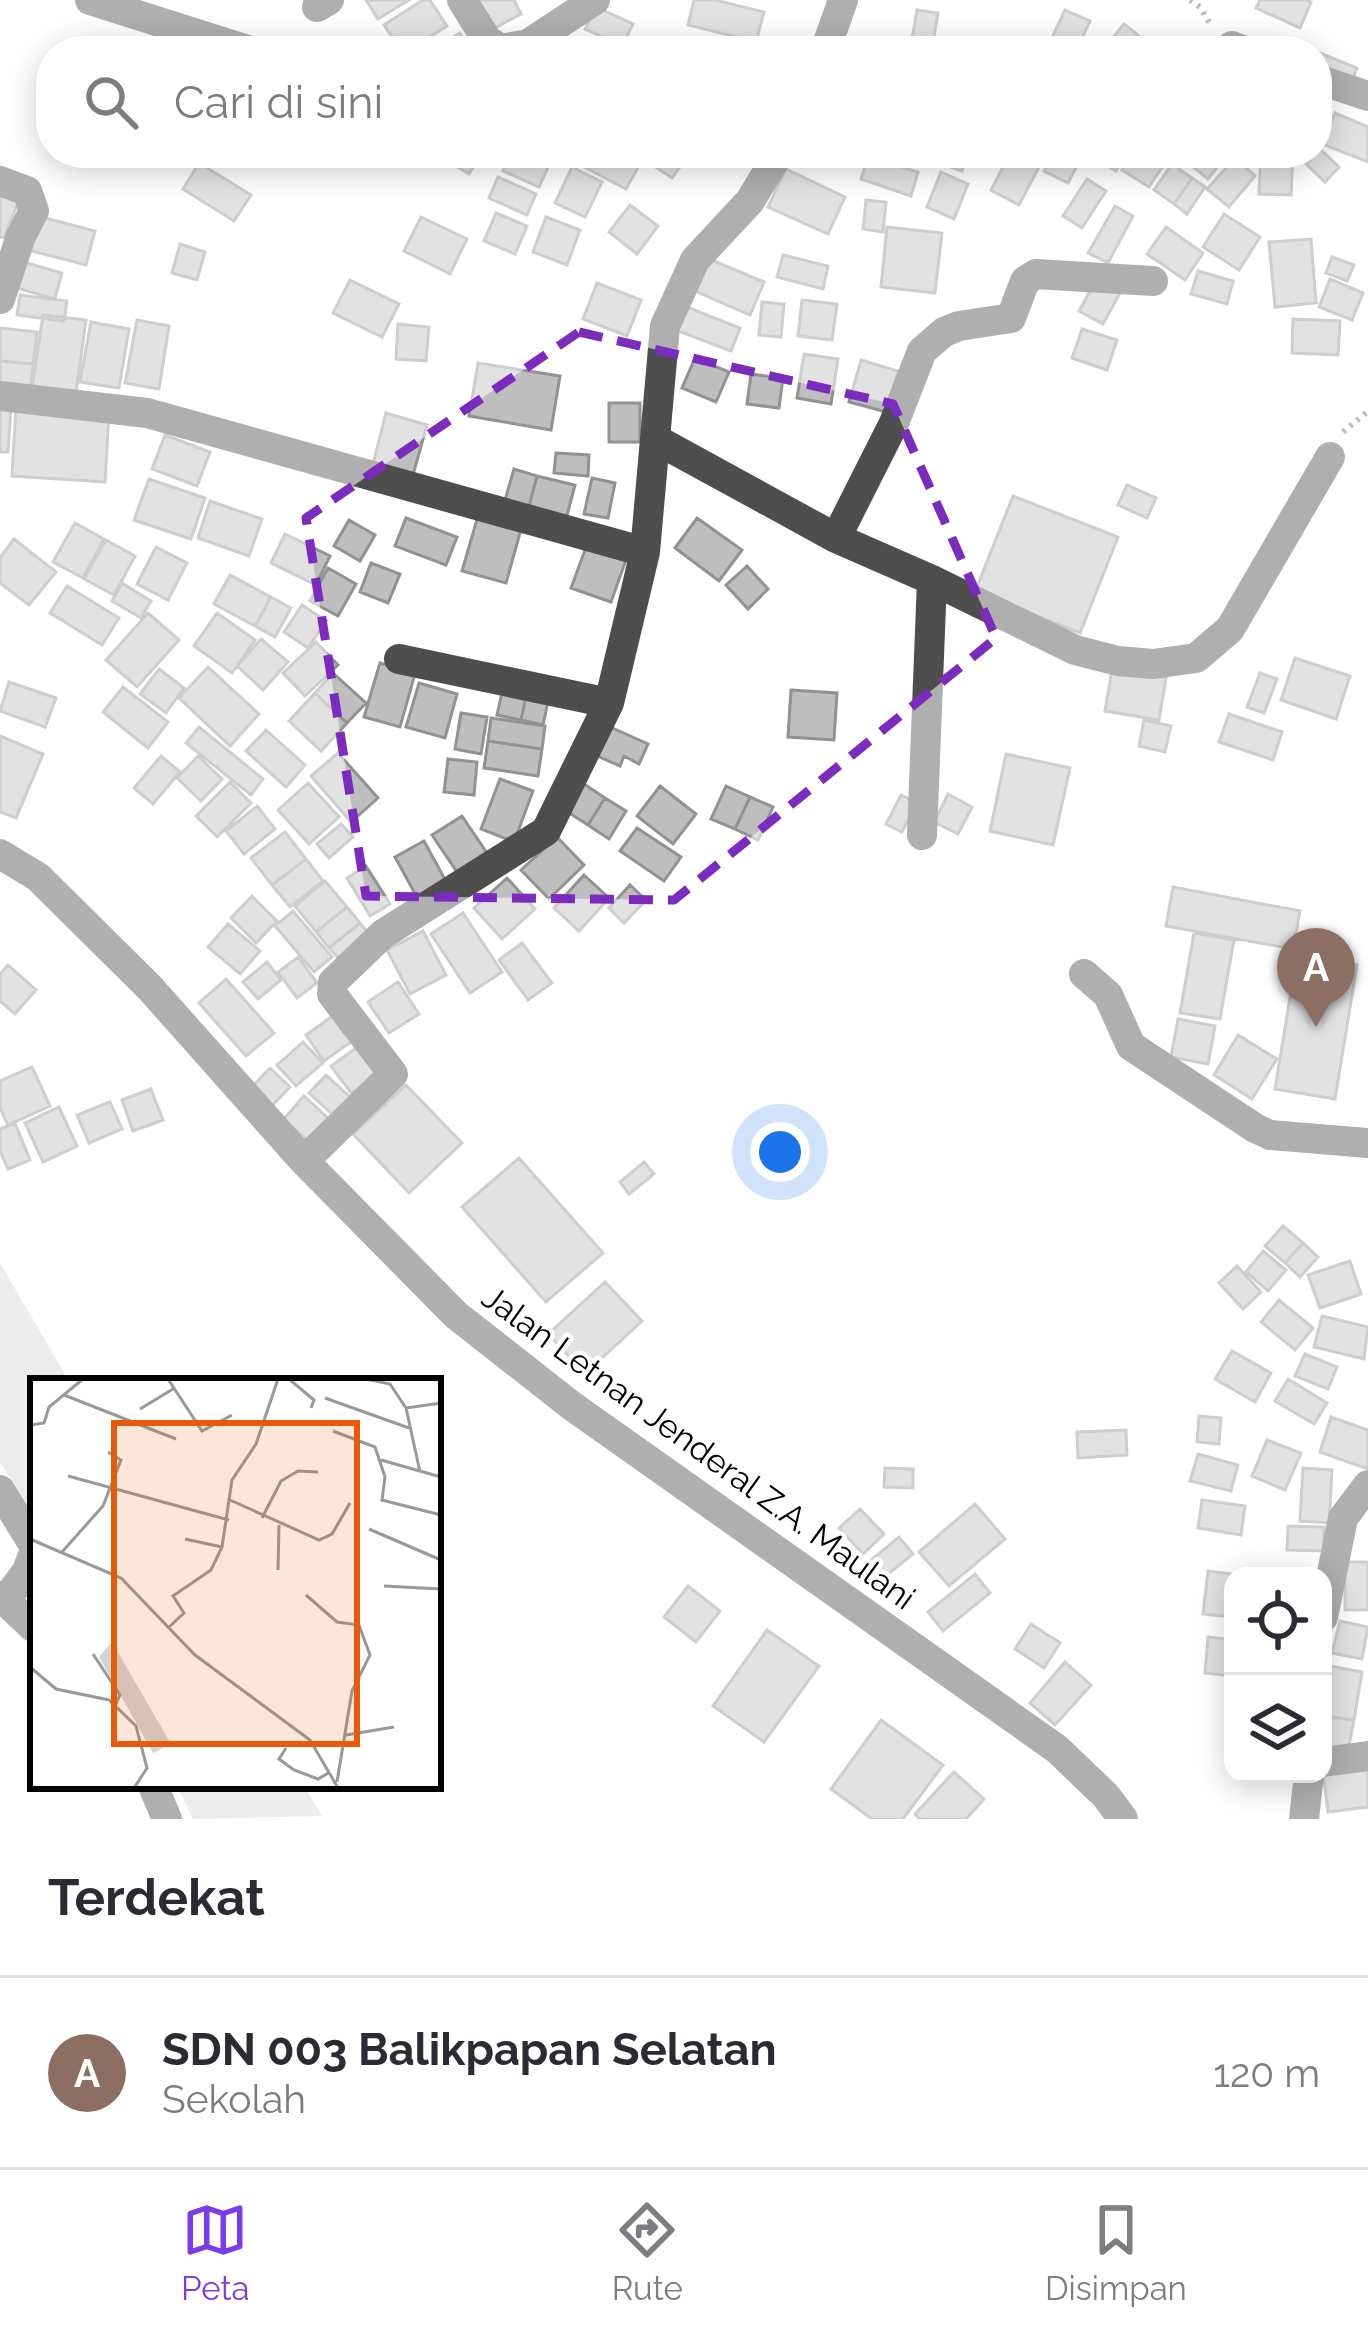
<!DOCTYPE html>
<html lang="id">
<style>
body{margin:0;font-family:Raleway,sans-serif;background:#f2f2f3;color:#2b2b33}
.controls{position:absolute;right:36px;bottom:36px;display:grid;overflow:hidden;border-radius:24px;box-shadow:0 6px 30px #0003}
.controls button{width:108px;height:108px;display:grid;place-items:center;padding:0;border:0;border-bottom:3px solid #e1e1e2;background:#fff;color:#2b2b33;font:60px sans-serif}
.you{position:absolute;left:780px;top:1152px;width:42px;height:42px;margin:-30px;border:9px solid #fff;border-radius:50%;background:#1a73e8;box-shadow:0 0 0 18px #1a73e833}
.badge{display:grid;place-items:center;width:78px;height:78px;border-radius:50%;background:#7c3aed;color:#fff;font-size:39px;font-weight:700}
.pin{position:absolute;translate:-50% -99px;filter:drop-shadow(0 3px 6px #0008)}
.pin::after{content:'';position:absolute;top:63px;width:42px;height:36px;background:inherit;clip-path:polygon(0 0,100% 0,50% 100%)}
.list{margin:0;padding:0;list-style:none}
h2{display:flex;justify-content:space-between;align-items:center;height:156px;margin:0;padding:0 48px;font-size:51px}
h2 small{font-size:39px;font-weight:400;color:#7c7c81}
.list li{display:grid;grid-template-columns:78px 1fr auto;gap:36px;align-items:center;box-sizing:border-box;height:192px;padding:0 48px;border-top:3px solid #e1e1e2}
.list b{display:block;font-size:45px;white-space:nowrap}
.list p{margin:0;font-size:39px;white-space:nowrap;color:#7c7c81}
.list em{font-size:39px;font-style:normal;color:#7c7c81}
.icon{flex:none;width:66px;height:66px;fill:none;stroke:currentColor;stroke-width:2;stroke-linecap:round;stroke-linejoin:round}
.map{position:relative;flex:none;width:1368px;height:1819px;overflow:hidden}
.search{position:absolute;background:#fff;box-shadow:0 6px 30px #0003;left:36px;right:36px;top:36px;height:132px;display:flex;align-items:center;gap:30px;box-sizing:border-box;padding:0 42px;border-radius:48px;color:#7c7c81;font-size:45px}
.sheet{height:348px;background:#fff}
nav{display:flex;justify-content:space-around;align-items:center;box-sizing:border-box;height:168px;border-top:3px solid #e1e1e2;background:#fff;font-size:33px;color:#7c7c81}
nav a{display:grid;justify-items:center;gap:6px}
nav .on{color:#7c3aed}
.map>svg:first-child{display:block}
</style>
<div class="map">
<svg width="1368" height="1819" viewBox="0 0 1368 1819">
<rect width="100%" height="100%" fill="#fff"/>
<path fill="#d5d5d5" d="M 0,1263 L 69,1381 L 33,1381 L 33,1516 L 0,1462 Z
M 177,1786 L 304,1786 L 322,1816 L 193,1819 Z"/>
<path fill="#bebebe" stroke="#929292" stroke-width="3" d="M 366,0 L 409,0 L 378,19 Z
M 423,0 L 430,0 L 447,26 L 407,51 L 401,51 L 384,25 Z
M 473,0 L 514,0 L 521,14 L 489,31 Z
M 694,0 L 715,0 L 764,12 L 756,42 L 688,25 Z
M 1260,0 L 1306,0 L 1311,2 L 1300,28 L 1256,8 Z
M 596,7 L 633,24 L 622,46 L 585,29 Z
M 917,10 L 938,13 L 932,49 L 911,45 Z
M 1065,10 L 1090,21 L 1076,51 L 1046,51 Z
M 1124,24 L 1149,44 L 1144,51 L 1102,51 Z
M 460,33 L 472,51 L 431,51 Z
M 1317,52 L 1357,68 L 1349,88 L 1317,76 Z
M 1335,113 L 1368,127 L 1368,162 L 1322,144 Z
M 1320,149 L 1339,167 L 1325,182 L 1306,164 Z
M 443,153 L 482,153 L 469,174 L 441,157 Z
M 511,153 L 526,153 L 550,163 L 539,187 L 503,171 Z
M 592,153 L 618,153 L 640,164 L 626,189 L 584,167 Z
M 640,153 L 690,153 L 672,178 L 639,156 Z
M 921,153 L 968,153 L 962,171 L 920,156 Z
M 1010,153 L 1039,167 L 1019,205 L 991,190 Z
M 1053,153 L 1078,164 L 1068,183 L 1044,171 Z
M 1095,153 L 1128,153 L 1116,171 L 1093,157 Z
M 1133,153 L 1170,155 L 1149,187 L 1122,170 Z
M 1187,153 L 1228,153 L 1208,179 L 1183,159 Z
M 1261,153 L 1293,153 L 1291,195 L 1259,194 Z
M 868,157 L 918,172 L 911,196 L 861,179 Z
M 1235,158 L 1255,176 L 1229,207 L 1207,189 Z
M 199,163 L 251,195 L 234,221 L 183,189 Z
M 1172,164 L 1192,178 L 1174,204 L 1154,190 Z
M 572,167 L 602,182 L 585,217 L 555,203 Z
M 786,169 L 845,197 L 828,234 L 768,207 Z
M 941,172 L 968,184 L 954,219 L 927,207 Z
M 498,177 L 536,194 L 527,215 L 489,198 Z
M 1192,178 L 1205,187 L 1187,214 L 1174,204 Z
M 1087,179 L 1106,191 L 1082,228 L 1063,216 Z
M 0,192 L 19,200 L 4,238 L 0,237 Z
M 866,200 L 886,202 L 883,232 L 863,229 Z
M 630,205 L 658,226 L 637,254 L 609,232 Z
M 1115,206 L 1133,216 L 1108,263 L 1088,253 Z
M 496,213 L 527,226 L 515,254 L 484,241 Z
M 1224,214 L 1260,237 L 1239,270 L 1203,247 Z
M 38,216 L 95,231 L 86,265 L 28,250 Z
M 421,217 L 467,239 L 450,274 L 404,251 Z
M 546,217 L 580,230 L 567,265 L 533,252 Z
M 887,227 L 942,233 L 935,293 L 881,287 Z
M 1166,227 L 1203,253 L 1185,280 L 1147,254 Z
M 1311,239 L 1316,303 L 1275,307 L 1269,242 Z
M 180,244 L 205,252 L 197,280 L 172,273 Z
M 783,255 L 828,266 L 823,289 L 777,277 Z
M 1332,257 L 1354,265 L 1347,281 L 1326,273 Z
M 709,259 L 764,282 L 750,315 L 695,291 Z
M 20,261 L 62,273 L 55,299 L 13,287 Z
M 1198,271 L 1233,281 L 1227,304 L 1191,294 Z
M 1097,278 L 1121,291 L 1103,324 L 1079,311 Z
M 1330,279 L 1363,293 L 1352,320 L 1319,307 Z
M 350,280 L 399,304 L 382,337 L 333,313 Z
M 597,283 L 641,300 L 627,336 L 583,319 Z
M 20,295 L 67,301 L 64,321 L 17,315 Z
M 802,300 L 837,304 L 832,340 L 798,336 Z
M 762,302 L 784,304 L 781,337 L 759,335 Z
M 687,307 L 740,328 L 731,351 L 678,331 Z
M 43,315 L 86,320 L 76,393 L 32,388 Z
M 1293,319 L 1340,321 L 1338,355 L 1292,353 Z
M 137,320 L 169,326 L 159,389 L 125,383 Z
M 91,322 L 129,329 L 119,388 L 80,382 Z
M 398,324 L 429,327 L 426,361 L 396,359 Z
M 0,328 L 37,332 L 33,364 L 0,361 Z
M 1082,329 L 1117,340 L 1107,370 L 1072,358 Z
M 804,354 L 838,359 L 831,404 L 797,398 Z
M 695,358 L 729,372 L 716,402 L 682,388 Z
M 861,360 L 898,371 L 886,412 L 849,402 Z
M 0,361 L 33,364 L 30,393 L 0,389 Z
M 478,363 L 560,376 L 551,430 L 469,416 Z
M 751,374 L 783,378 L 779,408 L 747,404 Z
M 609,403 L 640,403 L 640,442 L 609,442 Z
M 16,407 L 109,413 L 105,482 L 12,476 Z
M 0,408 L 11,409 L 8,452 L 0,452 Z
M 386,413 L 427,425 L 413,475 L 373,464 Z
M 165,435 L 210,452 L 197,486 L 152,469 Z
M 556,453 L 589,455 L 588,476 L 554,473 Z
M 514,469 L 537,476 L 527,514 L 503,507 Z
M 537,476 L 575,485 L 565,523 L 527,514 Z
M 592,478 L 615,483 L 608,518 L 584,514 Z
M 149,479 L 205,498 L 191,539 L 134,520 Z
M 1127,485 L 1156,498 L 1147,518 L 1118,505 Z
M 1013,496 L 1118,537 L 1080,633 L 975,592 Z
M 210,501 L 262,519 L 249,556 L 198,538 Z
M 480,509 L 523,522 L 506,583 L 462,571 Z
M 406,518 L 457,537 L 446,565 L 395,546 Z
M 697,518 L 742,550 L 719,581 L 675,548 Z
M 349,520 L 375,535 L 360,561 L 334,546 Z
M 75,523 L 104,539 L 83,578 L 53,562 Z
M 285,534 L 330,556 L 316,585 L 271,563 Z
M 14,539 L 56,572 L 29,605 L 0,583 L 0,558 Z
M 106,540 L 135,556 L 114,595 L 84,579 Z
M 588,542 L 627,557 L 611,602 L 571,588 Z
M 156,547 L 187,563 L 168,600 L 137,584 Z
M 371,563 L 400,574 L 388,603 L 360,592 Z
M 747,566 L 768,589 L 748,609 L 726,585 Z
M 328,568 L 356,584 L 338,616 L 310,601 Z
M 230,575 L 271,597 L 255,626 L 214,604 Z
M 122,583 L 151,601 L 141,618 L 112,601 Z
M 67,586 L 119,618 L 102,645 L 50,613 Z
M 271,597 L 291,608 L 275,637 L 255,626 Z
M 302,605 L 326,621 L 308,648 L 284,632 Z
M 148,613 L 179,640 L 137,687 L 106,660 Z
M 217,613 L 255,640 L 232,673 L 194,646 Z
M 261,639 L 288,662 L 263,690 L 237,666 Z
M 316,642 L 338,665 L 305,696 L 283,673 Z
M 1295,658 L 1350,676 L 1336,719 L 1281,700 Z
M 380,663 L 415,674 L 400,727 L 364,717 Z
M 208,667 L 259,714 L 230,746 L 179,698 Z
M 159,669 L 184,688 L 166,713 L 140,694 Z
M 1112,670 L 1166,678 L 1159,720 L 1105,711 Z
M 333,673 L 366,703 L 347,723 L 315,693 Z
M 1260,673 L 1277,679 L 1264,713 L 1247,707 Z
M 9,682 L 56,698 L 45,727 L 0,711 Z
M 419,683 L 457,694 L 445,738 L 406,727 Z
M 123,687 L 168,722 L 148,748 L 103,712 Z
M 503,688 L 527,692 L 521,720 L 497,715 Z
M 791,690 L 837,693 L 834,740 L 788,737 Z
M 527,692 L 549,697 L 543,725 L 521,720 Z
M 315,693 L 347,723 L 321,751 L 289,721 Z
M 461,713 L 487,717 L 481,754 L 455,749 Z
M 1229,714 L 1282,732 L 1273,760 L 1219,742 Z
M 491,718 L 545,726 L 542,749 L 488,741 Z
M 1144,720 L 1171,726 L 1165,752 L 1139,746 Z
M 608,726 L 648,744 L 639,764 L 624,756 L 620,766 L 595,755 Z
M 199,727 L 263,779 L 251,795 L 186,743 Z
M 266,730 L 305,765 L 286,787 L 246,751 Z
M 0,736 L 43,754 L 16,818 L 0,812 Z
M 488,741 L 542,749 L 538,776 L 484,768 Z
M 338,753 L 378,798 L 351,822 L 311,776 Z
M 1006,754 L 1070,768 L 1053,845 L 990,831 Z
M 161,756 L 180,772 L 153,804 L 134,788 Z
M 198,756 L 222,779 L 201,801 L 177,778 Z
M 448,759 L 477,762 L 474,795 L 444,792 Z
M 500,779 L 533,791 L 514,842 L 481,829 Z
M 578,780 L 605,798 L 588,825 L 560,807 Z
M 230,782 L 251,803 L 217,837 L 196,816 Z
M 308,783 L 339,817 L 309,844 L 278,810 Z
M 660,786 L 696,814 L 673,844 L 637,816 Z
M 726,786 L 750,797 L 735,829 L 711,819 Z
M 948,794 L 972,807 L 958,834 L 934,822 Z
M 901,795 L 917,803 L 902,832 L 886,824 Z
M 750,797 L 773,807 L 758,840 L 735,829 Z
M 605,798 L 626,811 L 609,839 L 588,825 Z
M 257,806 L 275,829 L 244,854 L 226,831 Z
M 462,816 L 487,853 L 457,872 L 432,835 Z
M 341,824 L 353,837 L 329,858 L 317,844 Z
M 637,828 L 681,857 L 664,881 L 620,851 Z
M 285,832 L 306,859 L 272,885 L 251,858 Z
M 557,837 L 584,865 L 549,899 L 521,870 Z
M 424,841 L 448,885 L 419,901 L 395,857 Z
M 306,859 L 323,881 L 290,907 L 272,885 Z
M 366,866 L 390,904 L 370,916 L 347,878 Z
M 584,875 L 609,898 L 579,931 L 554,908 Z
M 507,878 L 535,909 L 502,939 L 474,908 Z
M 325,881 L 347,907 L 316,932 L 295,906 Z
M 630,885 L 646,900 L 624,923 L 609,908 Z
M 1173,887 L 1300,911 L 1293,949 L 1166,926 Z
M 252,896 L 277,921 L 256,943 L 231,918 Z
M 347,907 L 360,923 L 329,948 L 316,932 Z
M 293,911 L 332,957 L 314,972 L 275,926 Z
M 463,913 L 502,972 L 470,993 L 431,934 Z
M 360,923 L 372,938 L 342,962 L 329,948 Z
M 228,924 L 260,951 L 240,974 L 208,947 Z
M 423,931 L 446,975 L 410,994 L 387,950 Z
M 1194,933 L 1234,940 L 1220,1019 L 1180,1013 Z
M 522,943 L 552,983 L 528,1000 L 499,960 Z
M 1297,955 L 1357,965 L 1335,1099 L 1275,1089 Z
M 298,957 L 317,983 L 297,998 L 278,972 Z
M 267,962 L 281,980 L 258,999 L 243,982 Z
M 8,965 L 36,990 L 15,1014 L 0,1001 L 0,974 Z
M 226,979 L 274,1033 L 246,1056 L 199,1003 Z
M 398,982 L 419,1014 L 389,1033 L 368,1002 Z
M 338,1012 L 357,1038 L 324,1061 L 306,1035 Z
M 1178,1019 L 1215,1026 L 1208,1064 L 1171,1057 Z
M 1238,1035 L 1277,1059 L 1252,1099 L 1214,1075 Z
M 303,1042 L 323,1063 L 296,1086 L 277,1065 Z
M 363,1043 L 383,1070 L 351,1093 L 331,1066 Z
M 32,1067 L 50,1106 L 8,1125 L 0,1108 L 0,1081 Z
M 270,1068 L 290,1087 L 269,1109 L 249,1090 Z
M 326,1075 L 351,1098 L 334,1116 L 309,1093 Z
M 406,1085 L 462,1143 L 409,1193 L 353,1134 Z
M 151,1089 L 163,1120 L 133,1131 L 122,1100 Z
M 304,1096 L 330,1120 L 309,1142 L 284,1119 Z
M 110,1102 L 122,1129 L 89,1143 L 77,1115 Z
M 59,1107 L 77,1146 L 43,1162 L 25,1123 Z
M 15,1123 L 30,1160 L 8,1169 L 0,1151 L 0,1129 Z
M 519,1158 L 603,1253 L 546,1302 L 462,1207 Z
M 644,1162 L 654,1174 L 629,1194 L 620,1182 Z
M 1283,1226 L 1303,1243 L 1285,1263 L 1265,1246 Z
M 1303,1243 L 1318,1257 L 1300,1277 L 1285,1263 Z
M 1263,1251 L 1286,1270 L 1268,1291 L 1246,1272 Z
M 1350,1261 L 1361,1294 L 1320,1308 L 1308,1275 Z
M 1237,1266 L 1261,1292 L 1243,1309 L 1219,1283 Z
M 605,1282 L 642,1321 L 585,1374 L 548,1334 Z
M 1279,1300 L 1313,1328 L 1295,1350 L 1261,1322 Z
M 1322,1316 L 1368,1327 L 1364,1359 L 1314,1347 Z
M 1232,1351 L 1271,1373 L 1255,1402 L 1215,1379 Z
M 1305,1354 L 1337,1367 L 1328,1389 L 1295,1376 Z
M 1288,1379 L 1327,1403 L 1314,1424 L 1275,1401 Z
M 1199,1416 L 1221,1418 L 1219,1444 L 1197,1442 Z
M 1331,1417 L 1368,1430 L 1368,1469 L 1320,1452 Z
M 1126,1430 L 1127,1455 L 1078,1458 L 1077,1432 Z
M 1267,1440 L 1301,1453 L 1285,1490 L 1252,1476 Z
M 1198,1454 L 1238,1465 L 1231,1491 L 1190,1481 Z
M 885,1468 L 913,1469 L 913,1488 L 884,1487 Z
M 1303,1468 L 1332,1470 L 1329,1523 L 1300,1521 Z
M 1202,1500 L 1245,1506 L 1241,1535 L 1198,1528 Z
M 975,1504 L 1005,1539 L 949,1586 L 919,1552 Z
M 860,1509 L 884,1534 L 863,1554 L 839,1528 Z
M 1288,1526 L 1324,1527 L 1324,1551 L 1287,1550 Z
M 899,1537 L 913,1554 L 878,1582 L 865,1565 Z
M 1345,1562 L 1368,1562 L 1368,1610 L 1345,1610 Z
M 1208,1571 L 1248,1576 L 1233,1576 L 1233,1617 L 1203,1614 Z
M 975,1574 L 990,1593 L 943,1631 L 928,1612 Z
M 688,1586 L 720,1611 L 696,1642 L 664,1617 Z
M 1340,1621 L 1368,1627 L 1362,1659 L 1332,1653 Z
M 1031,1624 L 1060,1643 L 1044,1668 L 1015,1649 Z
M 767,1630 L 819,1666 L 764,1742 L 713,1706 Z
M 1208,1637 L 1233,1640 L 1233,1676 L 1205,1673 Z
M 1065,1662 L 1091,1685 L 1055,1725 L 1030,1703 Z
M 1330,1666 L 1362,1672 L 1354,1720 L 1323,1716 Z
M 1323,1716 L 1354,1720 L 1347,1755 L 1323,1751 Z
M 881,1720 L 943,1765 L 903,1819 L 872,1819 L 831,1789 Z
M 1368,1765 L 1368,1807 L 1328,1812 L 1323,1771 Z
M 954,1772 L 984,1799 L 966,1819 L 920,1819 L 915,1814 Z"/>
<g fill="none" stroke-linecap="round" stroke-linejoin="round">
<path stroke="#707070" stroke-width="6" stroke-dasharray="3 6" stroke-linecap="butt" d="M 1190,0 L 1200,7 L 1210,24
M 1343,432 L 1368,411"/>
<path stroke="#4e4e4e" stroke-width="30" d="M 90,0 L 251,51
M 462,0 L 487,40 L 501,49 L 528,44 L 595,0
M 317,7 L 329,0
M 1232,46 L 1245,51
M 825,51 L 843,0
M 1317,79 L 1368,96
M 0,181 L 27,191 L 34,211 L 21,236 L 0,299
M 0,396 L 147,413 L 645,552
M 655,439 L 836,538 L 932,580 L 1075,650 L 1118,661 L 1153,664 L 1196,658 L 1230,629 L 1330,457
M 836,538 L 894,423 L 922,351 L 944,332 L 959,326 L 1011,318 L 1025,281 L 1036,274 L 1153,281
M 399,659 L 609,703
M 922,835 L 932,580
M 0,854 L 38,877 L 150,988 L 304,1161 L 456,1315 L 572,1406 L 1057,1749 L 1106,1796 L 1123,1819
M 1084,974 L 1108,995 L 1131,1046 L 1255,1128 L 1270,1135 L 1368,1143
M 304,1161 L 393,1074 L 332,994 L 333,982 L 383,934 L 546,831 L 609,703 L 645,552 L 665,326 L 695,260 L 750,201 L 779,153
M 0,1490 L 33,1544
M 0,1596 L 33,1627
M 5,1601 L 27,1571 L 33,1555
M 1323,1617 L 1343,1518 L 1368,1485
M 1323,1762 L 1368,1756
M 153,1786 L 167,1819
M 1304,1819 L 1309,1774"/>
</g>
<path d="M0 0H1368V1819H0ZM 579,332 L 893,404 L 996,638 L 674,900 L 366,896 L 306,518 Z" fill="#fff" fill-opacity=".55" fill-rule="evenodd"/>
<path fill="none" stroke="#7b2cbf" stroke-width="9" stroke-dasharray="24 15" stroke-linejoin="round" d="M 579,332 L 893,404 L 996,638 L 674,900 L 366,896 L 306,518 Z"/>
<g text-anchor="middle" stroke-width="9" stroke-linejoin="round" paint-order="stroke">
<g font-size="33" fill="#000" stroke="#fff">
<text transform="translate(699 1447) rotate(36)" y="12">Jalan Letnan Jenderal Z.A. Maulani</text>
</g>
</g>
<g transform="translate(30 1378)">
<rect width="411" height="411" fill="#fff"/>
<path d="M 82,264 L 141,366 L 123,375 L 69,279 Z" fill="#d5d5d5"/>
<path fill="none" stroke="#999" stroke-width="3" d="M 138,1 L 172,53 L 202,37M 259,1 L 284,22 L 281,30M 336,1 L 360,6 L 376,30M 34,17 L 146,61M 295,20 L 379,50M 110,31 L 143,11M 1,47 L 14,45 L 19,29 L 53,1M 303,53 L 345,69 L 355,99 L 352,122 L 411,137M 351,82 L 411,99M 390,94 L 376,30 L 411,25M 38,98 L 199,142M 200,122 L 289,162 L 302,156 L 320,125M 232,140 L 251,103 L 268,93 L 288,94M 339,151 L 411,182M 0,161 L 91,200 L 165,277 L 280,362 L 308,410M 155,161 L 192,169M 32,174 L 73,128 L 91,82 L 78,74M 248,192 L 249,147M 354,208 L 411,211M 276,217 L 307,244 L 329,247 L 340,277 L 322,313 L 307,404M 138,250 L 154,235 L 143,218 L 181,192 L 192,169 L 202,102 L 226,66 L 248,1M 63,276 L 90,317 L 85,328M 0,289 L 26,311 L 79,322 L 106,348 L 117,390 L 104,410M 316,357 L 364,349M 256,370 L 249,381 L 264,392 L 288,401 L 300,394"/>
<path fill="#e8590c" fill-opacity="0.15" stroke="#e8590c" stroke-width="6" d="M 84,45 L 327,45 L 327,366 L 84,366 Z"/>
<rect width="411" height="411" fill="none" stroke="#000" stroke-width="6"/>
</g>
</svg>
<div class="controls">
<button><svg class="icon" aria-label="locate" viewBox="0 0 24 24"><circle cx="12" cy="12" r="6"/><path d="M12 2v4M12 18v4M2 12h4M18 12h4"/></svg></button>
<button><svg class="icon" aria-label="layers" viewBox="0 0 24 24"><path d="M12 4l9 5-9 5-9-5zM3 14l9 5 9-5"/></svg></button>
</div>
<div class="you"></div>
<div class="pin badge" style="left:1316px;top:1027px;background:#8d6e63">A</div>
<div class="search"><svg class="icon" aria-label="search" viewBox="0 0 24 24"><circle cx="10" cy="10" r="6"/><path d="M15 15l6 6"/></svg>Cari di sini</div>
</div>
<section class="sheet">
<h2>Terdekat<small></small></h2>
<ul class="list">
<li><span class="badge" style="background:#8d6e63">A</span><div><b>SDN 003 Balikpapan Selatan</b><p>Sekolah</p></div><em>120 m</em></li>
</ul>
</section>
<nav>
<a class="on"><svg class="icon" aria-label="map" viewBox="0 0 24 24"><path d="M3 6l6-2 6 2 6-2v14l-6 2-6-2-6 2zM9 4v14M15 6v14"/></svg>Peta</a>
<a><svg class="icon" aria-label="directions" viewBox="0 0 24 24"><path d="M12 3l9 9-9 9-9-9zM9 14v-3h6M13 9l2 2-2 2"/></svg>Rute</a>
<a><svg class="icon" aria-label="saved" viewBox="0 0 24 24"><path d="M7 4h10v16l-5-4-5 4z"/></svg>Disimpan</a>
</nav>
